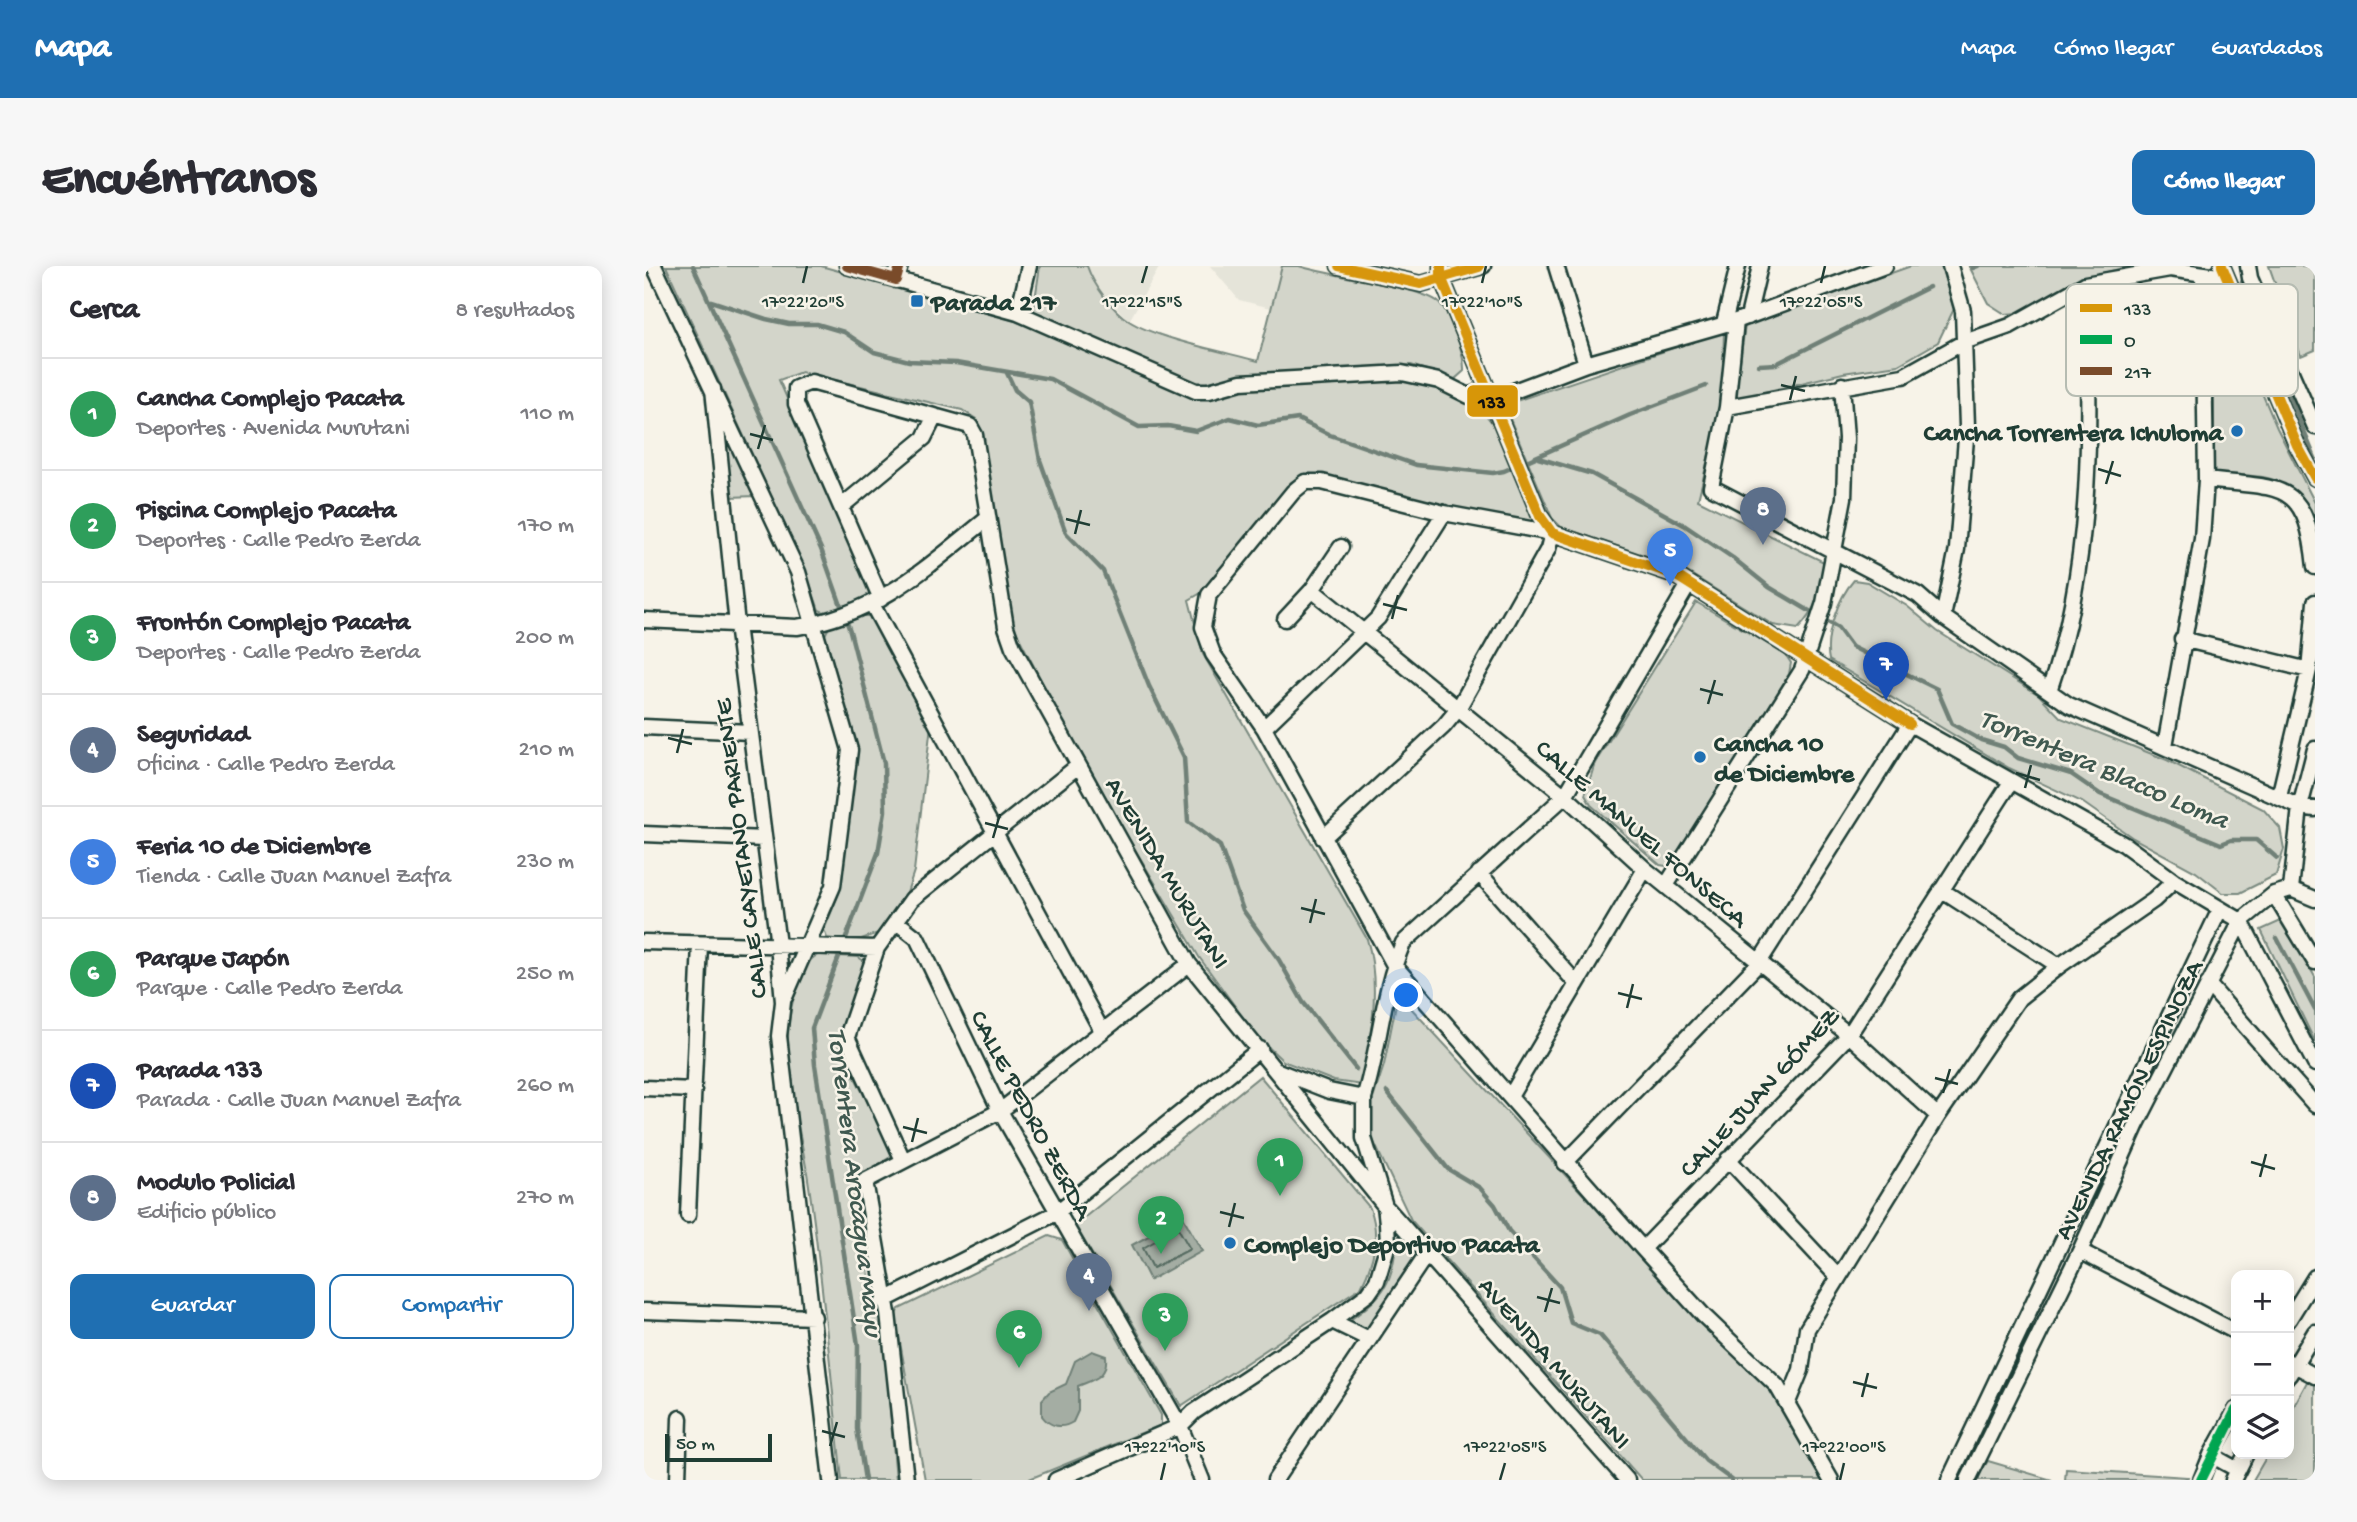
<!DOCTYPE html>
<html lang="es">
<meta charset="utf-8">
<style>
body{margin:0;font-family:"Gochi Hand",sans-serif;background:#f7f7f7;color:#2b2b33}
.controls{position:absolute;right:21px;bottom:21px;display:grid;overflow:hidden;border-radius:14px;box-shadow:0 4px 18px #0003}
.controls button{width:63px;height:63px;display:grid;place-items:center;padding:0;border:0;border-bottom:2px solid #e1e1e2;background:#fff;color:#2b2b33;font:35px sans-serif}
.scale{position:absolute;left:21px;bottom:18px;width:107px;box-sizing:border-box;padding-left:7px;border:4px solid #1f3d34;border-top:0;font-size:19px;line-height:24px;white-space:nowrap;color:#1f3d34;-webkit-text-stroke:5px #f7f3e8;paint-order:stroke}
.you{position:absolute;left:763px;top:730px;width:24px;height:24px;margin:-18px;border:5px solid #fff;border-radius:50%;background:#1a73e8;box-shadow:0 0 0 10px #1a73e833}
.badge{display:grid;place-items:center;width:46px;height:46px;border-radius:50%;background:#1f6fb2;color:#fff;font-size:23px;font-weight:700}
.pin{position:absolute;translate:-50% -58px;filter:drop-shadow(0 2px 4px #0008)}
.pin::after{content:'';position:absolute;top:37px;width:24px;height:21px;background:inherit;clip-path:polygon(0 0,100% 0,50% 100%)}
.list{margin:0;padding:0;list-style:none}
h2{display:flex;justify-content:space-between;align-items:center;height:91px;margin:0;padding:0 28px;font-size:30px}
h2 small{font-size:23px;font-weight:400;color:#7c7c81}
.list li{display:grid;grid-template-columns:46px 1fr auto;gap:21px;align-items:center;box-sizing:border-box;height:112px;padding:0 28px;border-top:2px solid #e1e1e2}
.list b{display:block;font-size:26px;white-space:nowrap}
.list p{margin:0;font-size:23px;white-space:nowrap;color:#7c7c81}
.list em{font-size:23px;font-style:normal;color:#7c7c81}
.actions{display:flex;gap:14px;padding:21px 28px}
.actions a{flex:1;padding:16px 0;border:2px solid #1f6fb2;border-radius:14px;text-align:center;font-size:24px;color:#1f6fb2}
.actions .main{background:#1f6fb2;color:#fff}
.icon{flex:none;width:38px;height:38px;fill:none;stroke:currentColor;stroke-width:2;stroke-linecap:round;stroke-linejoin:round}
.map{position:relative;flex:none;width:1671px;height:1214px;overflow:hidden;border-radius:14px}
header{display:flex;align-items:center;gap:42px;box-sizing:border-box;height:98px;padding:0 35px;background:#1f6fb2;color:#fff}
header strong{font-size:33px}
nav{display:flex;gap:38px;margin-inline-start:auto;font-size:24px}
.intro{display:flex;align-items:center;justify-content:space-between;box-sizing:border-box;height:168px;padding:0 42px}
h1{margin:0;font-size:49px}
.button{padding:18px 32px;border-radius:14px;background:#1f6fb2;color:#fff;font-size:24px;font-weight:700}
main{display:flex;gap:42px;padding:0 42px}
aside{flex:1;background:#fff;border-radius:14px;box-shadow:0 4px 18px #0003}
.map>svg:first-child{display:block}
</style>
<header>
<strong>Mapa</strong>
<nav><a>Mapa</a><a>Cómo llegar</a><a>Guardados</a></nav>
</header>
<div class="intro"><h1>Encuéntranos</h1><a class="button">Cómo llegar</a></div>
<main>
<aside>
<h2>Cerca<small>8 resultados</small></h2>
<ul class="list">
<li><span class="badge" style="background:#2e9e5b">1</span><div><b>Cancha Complejo Pacata</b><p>Deportes · Avenida Murutani</p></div><em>110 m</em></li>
<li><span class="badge" style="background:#2e9e5b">2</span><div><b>Piscina Complejo Pacata</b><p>Deportes · Calle Pedro Zerda</p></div><em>170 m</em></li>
<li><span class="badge" style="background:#2e9e5b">3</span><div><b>Frontón Complejo Pacata</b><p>Deportes · Calle Pedro Zerda</p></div><em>200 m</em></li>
<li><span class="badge" style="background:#5c6f8a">4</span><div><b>Seguridad</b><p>Oficina · Calle Pedro Zerda</p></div><em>210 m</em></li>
<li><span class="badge" style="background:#3f7fe0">5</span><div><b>Feria 10 de Diciembre</b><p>Tienda · Calle Juan Manuel Zafra</p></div><em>230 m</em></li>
<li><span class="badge" style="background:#2e9e5b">6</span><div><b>Parque Japón</b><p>Parque · Calle Pedro Zerda</p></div><em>250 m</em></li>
<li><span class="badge" style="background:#1a4fb4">7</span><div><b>Parada 133</b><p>Parada · Calle Juan Manuel Zafra</p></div><em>260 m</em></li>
<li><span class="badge" style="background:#5c6f8a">8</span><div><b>Modulo Policial</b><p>Edificio público</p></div><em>270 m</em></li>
</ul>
<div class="actions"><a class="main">Guardar</a><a>Compartir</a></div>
</aside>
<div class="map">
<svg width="1671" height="1214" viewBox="0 0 1671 1214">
<rect width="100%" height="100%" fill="#f7f3e8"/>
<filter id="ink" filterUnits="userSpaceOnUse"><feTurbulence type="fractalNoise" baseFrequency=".0143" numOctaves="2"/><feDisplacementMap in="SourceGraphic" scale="14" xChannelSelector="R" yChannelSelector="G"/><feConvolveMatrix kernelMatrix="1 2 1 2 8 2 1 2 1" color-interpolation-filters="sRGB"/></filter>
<g filter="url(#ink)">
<path fill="#e5e4d9" d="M 443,0 L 516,0 L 485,55 L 448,15 Z
M 566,0 L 638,0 L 627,42 L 595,34 Z"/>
<path fill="#d3d5ca" stroke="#79897f" stroke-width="2" d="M 22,0 L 177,0 L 372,55 L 425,75 L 556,133 L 595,121 L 763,111 L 796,123 L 837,143 L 855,165 L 893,261 L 760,229 L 749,230 L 658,210 L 647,216 L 557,327 L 545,334 L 559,388 L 723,673 C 737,719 727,773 718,819 L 690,815 L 639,795 L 612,769 L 555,691 L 442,501 L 368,358 L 338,166 L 332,153 L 318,144 L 157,106 L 135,114 L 226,324 L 222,333 L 180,346 L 175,344 L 161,304 Z
M 396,0 L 443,0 C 449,18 468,44 485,55 C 511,72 581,86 614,95 L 638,0 L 655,0 C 685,10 774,21 793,35 C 806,44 821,90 820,105 L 811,113 L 767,99 L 622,108 L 556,119 L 389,47 Z
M 1267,0 L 1297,0 L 1310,43 L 1294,76 L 1254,99 L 1199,107 L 1091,133 L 1101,59 Z
M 1325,0 L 1487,0 L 1435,13 L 1374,47 L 1361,48 L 1344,37 Z
M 1625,0 L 1671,0 L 1671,84 L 1657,90 Z
M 1570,27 L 1576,29 L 1633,162 L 1671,237 L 1671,265 C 1640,203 1635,213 1570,207 Z
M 1080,65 L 1078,135 L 1054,234 L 1184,298 C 1178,322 1172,345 1154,363 L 1129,359 L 1035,301 L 917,261 L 908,252 L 860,139 Z
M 78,161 L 112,230 L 85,231 Z
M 1210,314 L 1223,316 L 1263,340 L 1293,365 L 1395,429 L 1417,452 L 1523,494 L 1619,543 L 1636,562 L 1640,583 L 1632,609 L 1596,627 L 1579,627 L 1552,606 L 1489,572 L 1438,536 L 1365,502 L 1185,394 C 1180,371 1194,332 1210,314 Z
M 1052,336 L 1141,388 L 1147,397 L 1145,408 L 1031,593 L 1022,600 L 1016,599 L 947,539 L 941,529 L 951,497 Z
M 213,350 L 225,350 L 232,354 L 287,459 L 270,605 L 262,629 L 237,666 L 209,676 L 183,672 L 180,664 L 197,622 L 213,479 L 181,369 L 185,361 Z
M 1639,654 L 1671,711 L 1671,776 L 1617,664 Z
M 174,689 L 214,691 L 220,695 L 221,700 L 196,765 L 194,778 L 248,884 L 248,890 L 211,913 L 229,1037 L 238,1048 L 252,1214 L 198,1214 C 187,1114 179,1012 164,913 C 157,866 142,818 144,771 C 144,751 154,696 174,689 Z
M 754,728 L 1009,1004 L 1126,1123 L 1177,1214 L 998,1214 L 767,954 L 727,870 L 728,836 L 740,799 Z
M 616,810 L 726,942 C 736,968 730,996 717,1021 L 537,1140 L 431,959 Z
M 405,970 L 418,974 L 517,1149 L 517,1159 L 383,1214 L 281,1214 L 251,1049 L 255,1043 Z
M 757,970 L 774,989 L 722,1064 L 706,1054 C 743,1028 748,1016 753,972 Z
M 1664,1114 L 1671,1117 L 1671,1214 L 1609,1214 L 1624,1188 L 1645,1188 L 1645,1149 Z
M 1344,1195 L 1408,1214 L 1331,1214 Z
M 1422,1203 L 1544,1211 L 1540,1214 L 1421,1214 Z"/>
<path fill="#a4ada3" stroke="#6f8077" stroke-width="2" d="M 539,951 L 558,985 L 506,1014 L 488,979 Z
M 448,1085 L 462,1090 C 464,1112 450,1113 434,1120 L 434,1145 L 429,1156 C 418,1163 406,1161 398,1150 L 398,1134 L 405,1126 L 422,1118 L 431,1095 Z"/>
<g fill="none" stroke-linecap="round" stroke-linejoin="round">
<path stroke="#546a60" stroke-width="2" d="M 534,962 L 546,983 L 509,1002 L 499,982 Z"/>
<path stroke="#6f8077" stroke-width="4.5" d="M 49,0 L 177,283 L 206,365 L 240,497 L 241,545 L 234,587 L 168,762 L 171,799 L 214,1079 L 213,1163 L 221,1214
M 1329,2 L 1334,0
M 1598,16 L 1671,192
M 67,35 L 122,53 L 145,58 L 173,58 L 200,66 L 230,86 L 265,95 L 312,97 L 406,113 L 495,161 L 524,160 L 552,165 L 586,152 L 614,159 L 654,153 L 686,169 L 772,199 L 849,207 L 860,205 L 986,149 L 1062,120
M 1115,99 L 1132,98 L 1285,21
M 363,107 L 371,124 L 385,136 L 396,194 L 422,267 L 459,305 L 505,420 L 540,491 L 544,556 L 576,580 L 599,644 L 635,694 L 659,736 L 712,803
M 894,192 L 948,208 L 1040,259 L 1089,292 L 1125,321 L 1194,362 L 1208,381 L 1293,423 L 1308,458 L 1337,474 L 1360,481 L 1374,492 L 1427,508 L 1456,528 L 1577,578 L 1587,574 L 1612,574 L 1633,592
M 1633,672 L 1671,744
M 743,826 L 804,903 L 836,922 L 851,939 L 865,965 L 916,1021 L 927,1057 L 956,1069 L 1062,1195 L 1088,1214"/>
<g stroke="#1f3d34" stroke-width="19">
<path id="minor" d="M 10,0 L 154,306 L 206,484 L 189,620 L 141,731
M 203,0 L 374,47 L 552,125 L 565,125 L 597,116 L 758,107 L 795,115 L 825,130 L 843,123
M 695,0 L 777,18 L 839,0
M 797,0 L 797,11 L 896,250 L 908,267
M 912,0 L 942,98
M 1578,0 L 1653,179 L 1671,212
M 1604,0 L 1606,12 L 1671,161
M 252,14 L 256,0
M 374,47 L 385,0
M 1104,51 L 1116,0
M 1092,55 L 1083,141 L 1067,221 L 1274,329 L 1299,351 L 1425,439 L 1656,541 L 1671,543
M 1080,57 L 1094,0
M 69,123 L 93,359 L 134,679 L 139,736 L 135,770 L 187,1214
M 846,134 L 942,98 L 1092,55 L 1241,0
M 1083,141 L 1259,110 L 1320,76 L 1366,60 L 1441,18 L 1526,3 L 1581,11
M 1562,214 C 1638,223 1662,213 1671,301
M 198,240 L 280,172 L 291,150
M 668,324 L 921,530 L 1001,603 L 1205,769 L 1294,850
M 237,333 L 152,138 L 152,122 L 167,116 L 326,160 L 331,169 L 362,361 L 369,381 L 545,698 L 741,940 L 983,1214
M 228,338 L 458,765
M 1299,351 L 1313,283 L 1323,160 L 1319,45 L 1306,0
M 641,353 L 668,324 L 697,281
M 0,354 L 153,361 C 234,348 282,302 343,253
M 1538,373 L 1665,404
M 1405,425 C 1450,294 1447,155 1441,18
M 0,461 L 106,466
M 620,462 L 734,352 L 800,247
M 1521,480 L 1558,273 L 1562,214 L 1559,8
M 1635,531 L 1665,404 L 1671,336
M 0,568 L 120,573
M 679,572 L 800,460 L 814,443 L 904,283 L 908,267
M 835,607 L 933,718
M 1023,618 L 1158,404 L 1180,337 L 1200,232 L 1202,172 L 1198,119
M 1647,623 L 1671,633
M 1297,624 L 1415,700
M 1630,628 L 1671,696
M 1597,655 L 1671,798
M 254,657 L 273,672 L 356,845 L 536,1160 L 558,1214
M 0,676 L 233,682
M 1564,718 L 1671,839
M 0,822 L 50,824
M 867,829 L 1001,603
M 720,832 C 736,781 738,726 759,677 L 921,530 L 1045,318
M 1084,893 L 1194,1011
M 259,894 L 203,771 L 233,682 L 268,633 L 434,500
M 921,897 L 1114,698 L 1266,458
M 44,949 L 56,678
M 999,983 L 1205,769 L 1367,516
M 1436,985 L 1592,1066
M 239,1035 L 412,947 L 616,783
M 0,1045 L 170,1051
M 1645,1053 L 1671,1011
M 688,1055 L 725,1073
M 1645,1096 L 1671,1110
M 1645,1109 L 1671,1066
M 1144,1136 L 1157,1104 L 1163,1063 L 1294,850 L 1375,732 L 1415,700 L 1510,634 L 1530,615
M 1567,1189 L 1594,1204
M 34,1214 L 36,1152
M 262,1214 L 244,1047 L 221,915 L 356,845 L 545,698
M 412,1214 L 536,1160 L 550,1146 L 688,1055 L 724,1028 L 733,1015 L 744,978 L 743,957 L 741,940 L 720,872 L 720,832 L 685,825 L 634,805
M 631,1214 L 784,986
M 1187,1214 L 1133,1120 L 1060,1050 L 999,983 L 750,699 L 620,462 L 569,388 L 559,361 L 565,329 L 649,226 L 661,216 L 678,216 L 800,247 L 908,267 L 1031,309 L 1266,458 L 1481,579 L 1530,615 L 1597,655
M 1305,1214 L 1576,643
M 1324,1214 L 1436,985 L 1493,858 L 1597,655 L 1630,628 L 1647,623 L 1656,541 L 1671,483
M 1557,1214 L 1567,1189 L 1592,1144
M 1589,1214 L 1602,1188"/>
</g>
<use href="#minor" stroke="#f7f3e8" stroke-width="14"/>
<g stroke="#f7f3e8" stroke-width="16">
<path id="bus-1" d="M 695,0 L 777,18 L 835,1
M 797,0 L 797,11 L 896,250 L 908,267
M 1578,0 L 1653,179 L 1671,212
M 908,267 L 1031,309 L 1266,458"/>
</g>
<g stroke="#f7f3e8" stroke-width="16">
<path id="bus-2" d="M 1557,1214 L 1592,1144"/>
</g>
<g stroke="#f7f3e8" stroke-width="16">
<path id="bus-3" d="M 203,0 L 252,14 L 256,0"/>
</g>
<use href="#bus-1" stroke="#d79608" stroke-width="10"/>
<use href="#bus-2" stroke="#00a651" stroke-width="10"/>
<use href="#bus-3" stroke="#7a4b2a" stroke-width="10"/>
</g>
</g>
<path fill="none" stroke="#1f3d34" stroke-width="2.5" d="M 159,17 L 163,0M 498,17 L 503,0M 838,17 L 842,0M 1177,17 L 1181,0M 1137,119 L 1161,125M 1146,134 L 1152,110M 106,168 L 129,174M 114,183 L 121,159M 1454,203 L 1477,210M 1462,218 L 1469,195M 422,253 L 446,259M 431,268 L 437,244M 739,338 L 763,344M 748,353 L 754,329M 1056,423 L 1079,429M 1064,438 L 1071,414M 24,472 L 48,478M 33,487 L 39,463M 1372,507 L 1396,514M 1381,522 L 1387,499M 341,557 L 364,563M 349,572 L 356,548M 657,642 L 681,648M 666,657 L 672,633M 974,727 L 998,733M 983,742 L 989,718M 1291,812 L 1314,818M 1299,827 L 1306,803M 259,861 L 283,867M 268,876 L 274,852M 1607,896 L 1631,903M 1616,911 L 1622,888M 576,946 L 600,952M 585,961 L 591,937M 893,1031 L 916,1037M 901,1046 L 908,1022M 1209,1116 L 1233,1122M 1218,1131 L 1224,1107M 178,1165 L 201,1171M 186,1180 L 193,1156M 517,1214 L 521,1197M 856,1214 L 861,1197M 1196,1214 L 1200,1197"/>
<g fill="#1f6fb2" stroke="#f7f3e8" stroke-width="2.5">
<rect x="266" y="28" width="14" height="14" rx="3.5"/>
<circle cx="1593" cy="165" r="7"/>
<circle cx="1056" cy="491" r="7"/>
<circle cx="586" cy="977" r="7"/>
</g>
<g text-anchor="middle" stroke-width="5" stroke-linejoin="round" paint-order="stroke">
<g font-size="26" font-weight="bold" fill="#1f3d34" stroke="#f7f3e8" text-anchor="start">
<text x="287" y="44">Parada 217</text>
<text x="1579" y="174" text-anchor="end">Cancha Torrentera Ichuloma</text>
<text x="1070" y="485">Cancha 10<tspan x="1070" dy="30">de Diciembre</tspan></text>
<text x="600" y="986">Complejo Deportivo Pacata</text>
</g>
<g font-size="26" fill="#1f3d34" stroke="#f7f3e8">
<text transform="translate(999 566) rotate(41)" y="9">CALLE MANUEL FONSECA</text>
<text transform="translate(95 583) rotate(-97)" y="9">CALLE CAYETANO PARIENTE</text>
<text transform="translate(525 606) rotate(59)" y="9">AVENIDA MURUTANI</text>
<text transform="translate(1114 825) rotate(-47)" y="9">CALLE JUAN GÓMEZ</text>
<text transform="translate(1483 833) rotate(-64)" y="9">AVENIDA RAMÓN ESPINOZA</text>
<text transform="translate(389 848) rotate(62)" y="9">CALLE PEDRO ZERDA</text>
<text transform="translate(912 1096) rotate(49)" y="9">AVENIDA MURUTANI</text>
</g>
<g font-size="28" font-style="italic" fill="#405950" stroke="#f7f3e8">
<text transform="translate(1461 501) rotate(23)" y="10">Torrentera Blacco Loma</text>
<text transform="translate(214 916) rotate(83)" y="10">Torrentera Arocagua Mayu</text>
</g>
</g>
<rect x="1422" y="18" width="232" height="112" rx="10" fill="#f7f3e8" stroke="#b6bcb2" stroke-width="2"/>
<rect x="1436" y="38" width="32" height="8" fill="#d79608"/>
<rect x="1436" y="69" width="32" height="9" fill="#00a651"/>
<rect x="1436" y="101" width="32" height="8" fill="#7a4b2a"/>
<g font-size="19" fill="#1f3d34">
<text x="1480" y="49">133</text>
<text x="1480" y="80">O</text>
<text x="1480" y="112">217</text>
</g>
<g font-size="18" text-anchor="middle" fill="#1f3d34" stroke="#f7f3e8" stroke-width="5" stroke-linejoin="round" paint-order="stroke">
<text x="159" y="41">17°22'20"S</text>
<text x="498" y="41">17°22'15"S</text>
<text x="838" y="41">17°22'10"S</text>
<text x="1177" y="41">17°22'05"S</text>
<text x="521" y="1186">17°22'10"S</text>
<text x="861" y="1186">17°22'05"S</text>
<text x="1200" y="1186">17°22'00"S</text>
</g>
<rect stroke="#f7f3e8" stroke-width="2.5" x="822" y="118" width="53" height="34" rx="7" fill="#d79608"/>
<g font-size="19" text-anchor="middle" font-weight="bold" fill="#111">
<text x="848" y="142">133</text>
</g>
</svg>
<div class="controls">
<button>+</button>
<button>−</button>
<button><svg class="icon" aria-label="layers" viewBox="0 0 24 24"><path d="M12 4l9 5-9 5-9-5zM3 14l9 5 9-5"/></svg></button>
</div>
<div class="scale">50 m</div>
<div class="you"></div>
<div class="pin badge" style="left:636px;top:930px;background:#2e9e5b">1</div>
<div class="pin badge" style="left:517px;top:988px;background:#2e9e5b">2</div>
<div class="pin badge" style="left:521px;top:1085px;background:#2e9e5b">3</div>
<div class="pin badge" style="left:445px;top:1045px;background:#5c6f8a">4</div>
<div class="pin badge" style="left:1026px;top:320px;background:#3f7fe0">5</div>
<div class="pin badge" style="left:375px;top:1102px;background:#2e9e5b">6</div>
<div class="pin badge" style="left:1242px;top:434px;background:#1a4fb4">7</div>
<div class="pin badge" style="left:1119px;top:279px;background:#5c6f8a">8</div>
</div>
</main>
